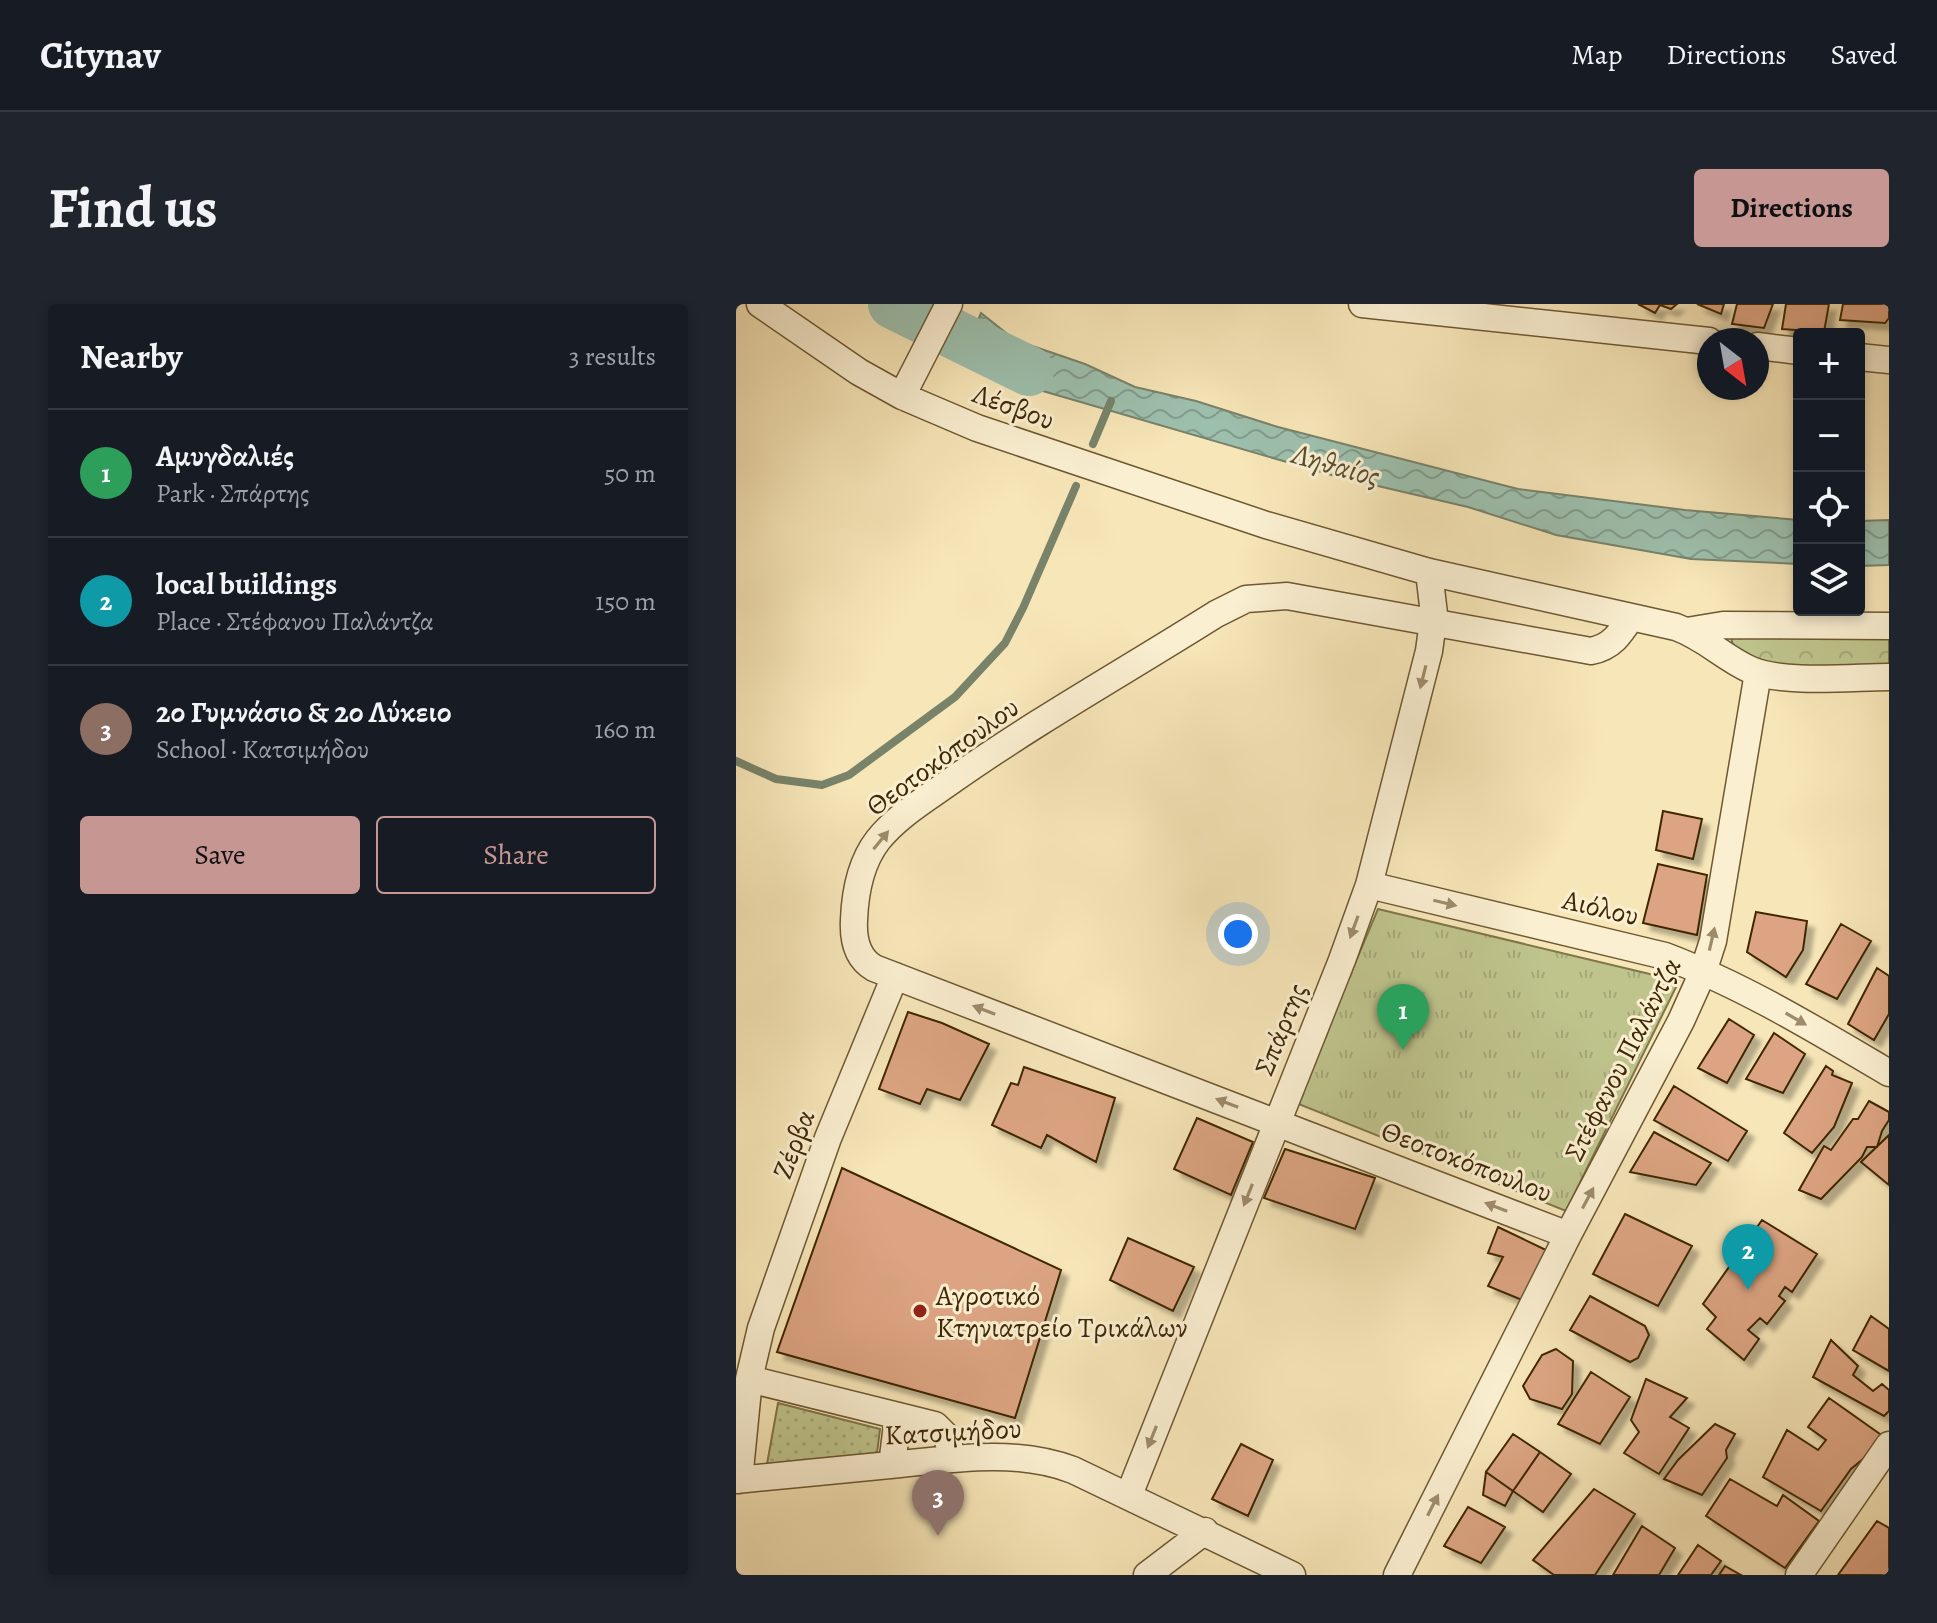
<!DOCTYPE html>
<meta charset="utf-8">
<style>
body{margin:0;font-family:Alegreya,serif;background:#20242c;color:#f1f3f6}
.controls{position:absolute;right:24px;top:24px;display:grid;overflow:hidden;border-radius:8px;box-shadow:0 4px 12px #0003}
.controls button{width:72px;height:72px;display:grid;place-items:center;padding:0;border:0;border-bottom:2px solid #363941;background:#171b24;color:#f1f3f6;font:40px sans-serif}
.compass{position:absolute;left:961px;top:24px;width:72px;height:72px;border-radius:50%;background:#171b24;box-shadow:0 4px 12px #0003;rotate:149deg}
.you{position:absolute;left:502px;top:630px;width:28px;height:28px;margin:-20px;border:6px solid #fff;border-radius:50%;background:#1a73e8;box-shadow:0 0 0 12px #1a73e833}
.badge{display:grid;place-items:center;width:52px;height:52px;border-radius:50%;background:#c59692;color:#fff;font-size:26px;font-weight:700}
.pin{position:absolute;translate:-50% -66px;filter:drop-shadow(0 2px 4px #0008)}
.pin::after{content:'';position:absolute;top:42px;width:28px;height:24px;background:inherit;clip-path:polygon(0 0,100% 0,50% 100%)}
.list{margin:0;padding:0;list-style:none}
h2{display:flex;justify-content:space-between;align-items:center;height:104px;margin:0;padding:0 32px;font-size:34px}
h2 small{font-size:26px;font-weight:400;color:#9ea1a6}
.list li{display:grid;grid-template-columns:52px 1fr auto;gap:24px;align-items:center;box-sizing:border-box;height:128px;padding:0 32px;border-top:2px solid #363941}
.list b{display:block;font-size:30px;white-space:nowrap}
.list p{margin:0;font-size:26px;white-space:nowrap;color:#9ea1a6}
.list em{font-size:26px;font-style:normal;color:#9ea1a6}
.actions{display:flex;gap:16px;padding:24px 32px}
.actions a{flex:1;padding:18px 0;border:2px solid #c59692;border-radius:8px;text-align:center;font-size:28px;color:#c59692}
.actions .main{background:#c59692;color:#111}
.icon{flex:none;width:44px;height:44px;fill:none;stroke:currentColor;stroke-width:2;stroke-linecap:round;stroke-linejoin:round}
.map{position:relative;flex:none;width:1153px;height:1271px;overflow:hidden;border-radius:8px}
header{display:flex;align-items:center;gap:48px;box-sizing:border-box;height:112px;padding:0 40px;background:#171b24;border-bottom:2px solid #363941}
header strong{font-size:38px}
nav{display:flex;gap:44px;margin-inline-start:auto;font-size:28px}
.intro{display:flex;align-items:center;justify-content:space-between;box-sizing:border-box;height:192px;padding:0 48px}
h1{margin:0;font-size:56px}
.button{padding:20px 36px;border-radius:8px;background:#c59692;color:#111;font-size:28px;font-weight:700}
main{display:flex;gap:48px;padding:0 48px}
aside{flex:1;background:#171b24;border-radius:8px;box-shadow:0 4px 12px #0003}
.map>svg:first-child{display:block}
</style>
<header>
<strong>Citynav</strong>
<nav><a>Map</a><a>Directions</a><a>Saved</a></nav>
</header>
<div class="intro"><h1>Find us</h1><a class="button">Directions</a></div>
<main>
<aside>
<h2>Nearby<small>3 results</small></h2>
<ul class="list">
<li><span class="badge" style="background:#2e9e5b">1</span><div><b>Αμυγδαλιές</b><p>Park · Σπάρτης</p></div><em>50 m</em></li>
<li><span class="badge" style="background:#0f9aa8">2</span><div><b>local buildings</b><p>Place · Στέφανου Παλάντζα</p></div><em>150 m</em></li>
<li><span class="badge" style="background:#8d6e63">3</span><div><b>2ο Γυμνάσιο &amp; 2ο Λύκειο</b><p>School · Κατσιμήδου</p></div><em>160 m</em></li>
</ul>
<div class="actions"><a class="main">Save</a><a>Share</a></div>
</aside>
<div class="map">
<svg width="1153" height="1271" viewBox="0 0 1153 1271">
<defs>
<pattern id="grass-dots" width="8" height="8" patternUnits="userSpaceOnUse" patternTransform="scale(2)"><rect width="8" height="8" fill="#bfc48d"/><path d="M2 2h.1M6 6h.1" fill="none" stroke="#a5a878" stroke-width="1.8" stroke-linecap="round"/></pattern>
<pattern id="forest-crowns" width="20" height="18" patternUnits="userSpaceOnUse" patternTransform="scale(2)"><rect width="20" height="18" fill="#bfc48d"/><path d="M2 6a3 3 0 1 1 6 0M12 15a3 3 0 1 1 6 0" fill="none" stroke="#a5a878"/></pattern>
<pattern id="park-tufts" width="24" height="20" patternUnits="userSpaceOnUse" patternTransform="scale(2)"><rect width="24" height="20" fill="#bfc48d"/><path d="M3 7l-1-3M5 7V3M7 7l1-3M15 17l-1-3M17 17v-4M19 17l1-3" fill="none" stroke="#a5a878"/></pattern>
<pattern id="water-waves" width="16" height="10" patternUnits="userSpaceOnUse" patternTransform="scale(2)"><rect width="16" height="10" fill="#9dc0ae"/><path d="M0 5q4-4 8 0t8 0" fill="none" stroke="#819c8c"/></pattern>
<filter id="shadow"><feDropShadow dx="7" dy="7" stdDeviation="2" flood-color="#0004"/></filter>
</defs>
<rect width="100%" height="100%" fill="#f7e6b8"/>
<filter id="stains"><feTurbulence type="fractalNoise" baseFrequency=".0025" numOctaves="4"/><feColorMatrix values="0 0 0 0 .2 0 0 0 0 .09 0 0 0 0 .02 0 0 0 .5 -.17"/></filter>
<radialGradient id="worn" r=".72"><stop offset=".6" stop-color="#630" stop-opacity="0"/><stop offset="1" stop-color="#630" stop-opacity=".3"/></radialGradient>
<path fill="url(#grass-dots)" stroke="#807649" stroke-width="2" d="M 42,1099 L 144,1125 L 141,1149 L 31,1160 Z"/>
<path fill="url(#forest-crowns)" stroke="#807649" stroke-width="2" d="M 1153,311 L 1153,367 L 1117,369 L 1018,357 L 997,341 L 995,334 Z"/>
<path fill="url(#park-tufts)" stroke="#807649" stroke-width="2" d="M 642,605 L 943,677 L 830,907 L 560,799 Z"/>
<path fill="url(#water-waves)" stroke="#78836a" stroke-width="2" d="M 245,9 L 279,36 L 349,60 L 399,83 L 460,97 L 542,123 L 782,185 L 949,206 L 1063,216 L 1063,260 L 955,255 L 820,231 L 732,203 L 599,172 L 300,85 L 226,54 Z
M 1153,216 L 1153,261 L 1123,262 L 1123,217 Z"/>
<g fill="none" stroke-linecap="round" stroke-linejoin="round">
<path stroke="#78836a" stroke-width="8" d="M 357,140 L 375,97
M 0,457 L 40,475 L 86,481 L 113,471 L 219,393 L 269,339 L 287,304 L 340,182"/>
<path stroke="#9dc0ae" stroke-width="50" d="M 157,0 L 293,67"/>
</g>
<path fill="#dca482" stroke="#402805" stroke-width="2" filter="url(#shadow)" d="M 902,0 L 941,0 L 935,5 L 924,1 L 919,9 Z
M 961,0 L 988,0 L 985,10 Z
M 1001,0 L 1037,0 L 1028,24 L 996,20 Z
M 1050,0 L 1093,0 L 1088,28 L 1046,25 Z
M 1107,0 L 1153,0 L 1153,14 L 1149,19 L 1104,16 Z
M 927,507 L 966,515 L 957,555 L 920,546 Z
M 922,560 L 971,571 L 961,631 L 907,619 Z
M 1020,608 L 1071,617 L 1067,646 L 1050,673 L 1011,648 Z
M 1105,620 L 1135,637 L 1101,695 L 1070,680 Z
M 1141,664 L 1153,672 L 1153,710 L 1138,736 L 1112,720 Z
M 172,708 L 206,719 L 253,740 L 224,796 L 191,785 L 184,800 L 143,785 Z
M 993,715 L 1018,731 L 991,779 L 962,764 Z
M 1038,729 L 1069,750 L 1047,789 L 1010,775 Z
M 1090,762 L 1097,767 L 1096,771 L 1116,779 L 1098,823 L 1076,849 L 1048,829 Z
M 288,763 L 379,794 L 360,858 L 311,831 L 305,844 L 256,821 L 275,779 L 282,781 Z
M 938,782 L 1011,827 L 992,857 L 918,816 Z
M 1133,797 L 1153,808 L 1153,816 L 1146,827 L 1141,843 L 1131,843 L 1126,853 L 1085,895 L 1063,886 L 1088,842 L 1095,846 L 1117,815 L 1122,815 Z
M 461,814 L 517,838 L 495,891 L 438,865 Z
M 918,828 L 975,859 L 960,881 L 894,868 Z
M 1153,831 L 1153,881 L 1125,858 Z
M 549,845 L 639,874 L 619,925 L 528,894 Z
M 106,864 L 325,966 L 279,1114 L 41,1048 Z
M 889,910 L 956,942 L 922,1002 L 857,970 Z
M 1026,916 L 1081,950 L 1056,988 L 1049,983 L 1043,992 L 1049,997 L 1031,1020 L 1024,1014 L 1012,1026 L 1023,1035 L 1008,1056 L 971,1025 L 980,1013 L 967,1000 Z
M 762,923 L 812,947 L 786,996 L 752,982 L 767,953 L 752,949 Z
M 392,934 L 458,963 L 437,1007 L 374,976 Z
M 854,992 L 909,1022 L 913,1031 L 902,1054 L 894,1058 L 834,1026 Z
M 1135,1012 L 1153,1025 L 1153,1067 L 1117,1046 Z
M 1095,1036 L 1122,1062 L 1117,1071 L 1137,1087 L 1146,1080 L 1153,1086 L 1153,1107 L 1148,1112 L 1077,1073 Z
M 820,1045 L 837,1057 L 836,1090 L 826,1105 L 794,1095 L 787,1082 L 806,1051 Z
M 855,1068 L 894,1093 L 864,1140 L 822,1120 Z
M 910,1075 L 951,1094 L 934,1113 L 953,1124 L 923,1170 L 888,1149 L 903,1128 L 895,1116 Z
M 1093,1094 L 1151,1135 L 1115,1165 L 1085,1207 L 1027,1173 L 1051,1126 L 1082,1146 L 1090,1136 L 1072,1123 Z
M 979,1120 L 999,1130 L 990,1146 L 991,1154 L 966,1191 L 928,1175 L 942,1156 Z
M 777,1130 L 804,1148 L 777,1187 L 750,1168 Z
M 505,1140 L 537,1156 L 512,1212 L 476,1195 Z
M 804,1148 L 835,1170 L 807,1208 L 777,1187 Z
M 750,1168 L 777,1187 L 769,1202 L 747,1191 Z
M 994,1175 L 1041,1202 L 1047,1191 L 1083,1217 L 1049,1264 L 970,1212 Z
M 858,1185 L 899,1210 L 859,1271 L 818,1271 L 797,1256 Z
M 732,1203 L 769,1223 L 745,1259 L 708,1242 Z
M 1141,1217 L 1153,1224 L 1153,1271 L 1102,1271 Z
M 906,1222 L 939,1244 L 923,1271 L 877,1271 Z
M 962,1241 L 985,1257 L 975,1271 L 942,1271 Z
M 989,1262 L 1005,1271 L 983,1271 Z"/>
<g fill="none" stroke-linecap="round" stroke-linejoin="round">
<g stroke="#6e5832" stroke-width="29">
<path id="street" d="M 24,0 L 123,68 L 166,92 L 241,124 L 530,221 L 693,268 L 940,323 C 970,334 988,354 1015,366 C 1047,380 1117,373 1153,373
M 626,0 L 973,37
M 1021,42 L 1063,47
M 1123,53 L 1153,56
M 166,92 L 213,0
M 951,327 L 987,321 L 1153,322
M 633,581 L 929,652 C 1008,682 1080,726 1153,769
M 832,931 L 138,664 C 121,654 117,635 118,616 C 119,589 125,558 142,536 C 162,511 193,493 218,475 C 302,416 393,365 480,310 L 510,295 L 551,292 L 855,347 C 876,343 884,330 895,313
M 13,1075 L 199,1121 L 212,1134 L 215,1155
M 156,1161 L 162,1112
M 0,1176 C 51,1171 103,1166 154,1161 C 215,1155 279,1144 337,1166 L 556,1271
M 3,1176 L 13,1075 L 25,1024 L 92,834 L 159,672
M 393,1191 L 606,656 L 633,581 L 693,347 L 698,310 L 693,268
M 411,1271 L 469,1227
M 661,1271 L 832,931 L 945,717 L 967,668 L 977,637 L 1022,369
M 1063,1271 L 1153,1141"/>
</g>
<use href="#street" stroke="#faefd1" stroke-width="26"/>
</g>
<defs><path id="oneway-solid" d="M-6-.8H1V-3.2L6.5 0L1 3.2V.8H-6Z" transform="scale(2)"/></defs>
<g fill="#9d8c6b">
<use href="#oneway-solid" transform="translate(687 373) rotate(104)"/>
<use href="#oneway-solid" transform="translate(145 536) rotate(-51)"/>
<use href="#oneway-solid" transform="translate(709 599) rotate(13)"/>
<use href="#oneway-solid" transform="translate(618 623) rotate(110)"/>
<use href="#oneway-solid" transform="translate(976 635) rotate(-77)"/>
<use href="#oneway-solid" transform="translate(248 706) rotate(-159)"/>
<use href="#oneway-solid" transform="translate(1060 715) rotate(30)"/>
<use href="#oneway-solid" transform="translate(491 799) rotate(-159)"/>
<use href="#oneway-solid" transform="translate(512 891) rotate(112)"/>
<use href="#oneway-solid" transform="translate(852 894) rotate(-62)"/>
<use href="#oneway-solid" transform="translate(760 903) rotate(-159)"/>
<use href="#oneway-solid" transform="translate(416 1133) rotate(112)"/>
<use href="#oneway-solid" transform="translate(697 1201) rotate(-63)"/>
</g>
<circle fill="#8f2418" stroke="#faefd1" stroke-width="3" cx="184" cy="1007" r="8"/>
<g text-anchor="middle" stroke-width="6" stroke-linejoin="round" paint-order="stroke">
<g font-size="28" fill="#402805" stroke="#faefd1">
<text transform="translate(278 102) rotate(20)" y="10">Λέσβου</text>
<text transform="translate(206 452) rotate(-36)" y="10">Θεοτοκόπουλου</text>
<text transform="translate(865 603) rotate(13)" y="10">Αιόλου</text>
<text transform="translate(544 725) rotate(-68)" y="10">Σπάρτης</text>
<text transform="translate(886 755) rotate(-63)" y="10">Στέφανου Παλάντζα</text>
<text transform="translate(57 840) rotate(-69)" y="10">Ζέρβα</text>
<text transform="translate(731 857) rotate(21)" y="10">Θεοτοκόπουλου</text>
<text transform="translate(217 1127) rotate(-3)" y="10">Κατσιμήδου</text>
</g>
<g font-size="28" fill="#402805" stroke="#faefd1" text-anchor="start">
<text x="200" y="1001">Αγροτικό<tspan x="200" dy="32">Κτηνιατρείο Τρικάλων</tspan></text>
</g>
<g font-size="30" font-style="italic" fill="#574e2f" stroke="#faefd1">
<text transform="translate(600 161) rotate(16)" y="10">Ληθαίος</text>
</g>
</g>
<rect width="100%" height="100%" filter="url(#stains)"/>
<rect width="100%" height="100%" fill="url(#worn)"/>
</svg>
<div class="controls">
<button>+</button>
<button>−</button>
<button><svg class="icon" aria-label="locate" viewBox="0 0 24 24"><circle cx="12" cy="12" r="6"/><path d="M12 2v4M12 18v4M2 12h4M18 12h4"/></svg></button>
<button><svg class="icon" aria-label="layers" viewBox="0 0 24 24"><path d="M12 4l9 5-9 5-9-5zM3 14l9 5 9-5"/></svg></button>
</div>
<svg class="compass" viewBox="-18 -18 36 36"><path d="M0-13l5 13h-10z" fill="#e53935"/><path d="M0 13l5-13h-10z" fill="#9ea1a6"/></svg>
<div class="you"></div>
<div class="pin badge" style="left:667px;top:746px;background:#2e9e5b">1</div>
<div class="pin badge" style="left:1012px;top:986px;background:#0f9aa8">2</div>
<div class="pin badge" style="left:202px;top:1232px;background:#8d6e63">3</div>
</div>
</main>
